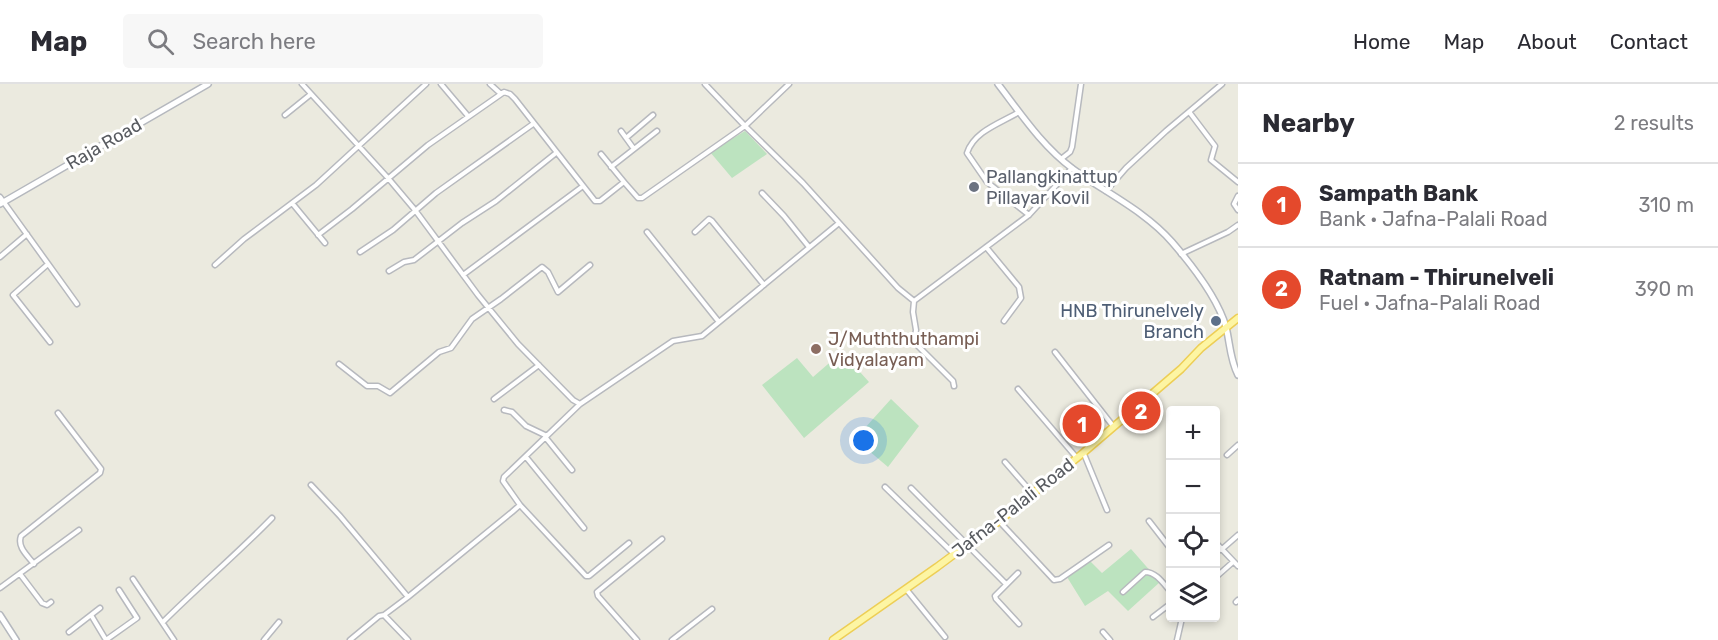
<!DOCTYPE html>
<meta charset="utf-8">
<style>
body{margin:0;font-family:Rubik,sans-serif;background:#f7f7f7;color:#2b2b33}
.controls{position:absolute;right:18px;bottom:18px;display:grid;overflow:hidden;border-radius:6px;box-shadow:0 3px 9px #0003}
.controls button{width:54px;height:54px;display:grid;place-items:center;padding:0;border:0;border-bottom:2px solid #e1e1e2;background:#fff;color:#2b2b33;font:30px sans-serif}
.you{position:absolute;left:864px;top:357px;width:21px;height:21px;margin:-15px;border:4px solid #fff;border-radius:50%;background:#1a73e8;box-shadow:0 0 0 9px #1a73e833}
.badge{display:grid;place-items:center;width:39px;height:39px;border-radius:50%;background:#e4492c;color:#fff;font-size:20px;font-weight:700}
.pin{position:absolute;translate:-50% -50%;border:3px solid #fff;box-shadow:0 2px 6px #0006}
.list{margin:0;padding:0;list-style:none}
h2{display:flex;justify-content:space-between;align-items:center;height:78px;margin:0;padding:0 24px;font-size:26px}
h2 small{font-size:20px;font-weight:400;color:#7c7c81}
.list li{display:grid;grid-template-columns:39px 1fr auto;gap:18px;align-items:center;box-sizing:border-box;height:84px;padding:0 24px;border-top:2px solid #e1e1e2}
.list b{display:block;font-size:22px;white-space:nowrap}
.list p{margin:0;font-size:20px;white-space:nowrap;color:#7c7c81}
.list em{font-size:20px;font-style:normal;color:#7c7c81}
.icon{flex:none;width:33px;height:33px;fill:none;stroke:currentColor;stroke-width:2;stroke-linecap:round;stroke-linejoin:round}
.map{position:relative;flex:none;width:1238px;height:556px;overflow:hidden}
header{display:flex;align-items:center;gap:36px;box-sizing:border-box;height:84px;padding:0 30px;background:#fff;border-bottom:2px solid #e1e1e2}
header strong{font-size:28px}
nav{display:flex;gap:33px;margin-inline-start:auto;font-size:21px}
.search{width:420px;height:54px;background:#f7f7f7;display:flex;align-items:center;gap:15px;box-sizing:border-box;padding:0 21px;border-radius:6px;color:#7c7c81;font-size:22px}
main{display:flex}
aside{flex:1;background:#fff}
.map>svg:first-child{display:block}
</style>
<header>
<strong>Map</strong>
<div class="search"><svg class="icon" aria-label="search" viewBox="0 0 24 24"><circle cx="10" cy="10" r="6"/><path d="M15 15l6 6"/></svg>Search here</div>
<nav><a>Home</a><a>Map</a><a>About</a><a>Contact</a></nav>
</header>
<main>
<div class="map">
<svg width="1238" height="556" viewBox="0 0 1238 556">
<rect width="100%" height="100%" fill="#ebeadf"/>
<path fill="#bce3bf" d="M 745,47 L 767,70 L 732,94 L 710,68 Z
M 842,268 L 869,298 L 804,354 L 762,301 L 797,274 L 813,293 Z
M 891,315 L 919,342 L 888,383 L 855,355 Z
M 1131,465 L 1160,498 L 1128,527 L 1108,507 L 1085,522 L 1067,493 L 1089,476 L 1102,489 Z"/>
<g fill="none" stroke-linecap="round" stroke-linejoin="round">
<g stroke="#b7b9be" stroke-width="7">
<path id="street" d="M 302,0 L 388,94 L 415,126 L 478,211 L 518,260 L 573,316 L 580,320 L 673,257 L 702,252 L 839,139
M 441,0 L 468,32
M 490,0 L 501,10
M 789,0 L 745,42 L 803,99 L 898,204 L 914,217 L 1029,131 L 1072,84
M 1019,28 C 1001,39 974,47 967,69 L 987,98 L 1029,131
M 1190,29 L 1215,62 L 1211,76 L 1238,98
M 285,31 L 311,10
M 621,47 L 634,65
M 626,54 L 653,31
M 601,70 L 624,98
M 1061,75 L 1070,68 L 1072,63 L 1081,0
M 611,83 L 657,47
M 1106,107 L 1126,84 L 1166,47 L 1222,0
M 762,109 L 784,132 L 809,163
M 1238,112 L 1234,120 L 1238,126
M 0,113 L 77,220
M 292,119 L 325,159
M 647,148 L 719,238
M 695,148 L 709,135 L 712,137 L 764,201
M 318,151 L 352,125 L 428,61 L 504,8 L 510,10 L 515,15 L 595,117 L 600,117 L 624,98 L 638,114 L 642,114 L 745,42 L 705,0
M 986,163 L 1019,203 L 1021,214 L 1004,237
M 360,168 L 393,146 L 436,109 L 533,40
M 1181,170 L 1228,148 L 1238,141
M 0,173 L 27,150
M 48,180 L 13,211 L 50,258
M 215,181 L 244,155 L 316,101 L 426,0
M 389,187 L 404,178 L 414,176 L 462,139 L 496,117 L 556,69
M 463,191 L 583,102
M 914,217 L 913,228 L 916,246 L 914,258 L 953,297 L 954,302
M 1055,268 L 1113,342
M 339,280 L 367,302 L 378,302 L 390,309 L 439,268 L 451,264 L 472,235 L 501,215 L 542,183 L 548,188 L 558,208 L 590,181
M 1018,305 L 1077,374
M 494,315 L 539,281
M 504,326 L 512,328 L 526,342 L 547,352
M 546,354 L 572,386
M 1084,370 L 1107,426
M 1227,371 L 1238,361
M 526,373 L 584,444
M 1005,378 L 1033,410
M 311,401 L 340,432 L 408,513
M 885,403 L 954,470
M 911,404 L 1006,500
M 520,421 L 586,492 L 589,492 L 629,459
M 999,437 L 1054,496 L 1060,495 L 1109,461
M 1149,437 L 1170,464
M 1216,459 L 1238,482
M 1221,466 L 1238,451
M 34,480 C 27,471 17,463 21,452 L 100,389 L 101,385 L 58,329
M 1018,489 L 995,512 L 996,515 L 1019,540
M 20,490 L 42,519 L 47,521 L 51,518
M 1216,493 L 1233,478
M 133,495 L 174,556
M 0,504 L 79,446
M 906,505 L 945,553
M 1123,508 L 1145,488 C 1156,488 1163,499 1170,507
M 1236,518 L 1238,516
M 100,524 L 91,531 L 106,556
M 384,531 L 408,556
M 1153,533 L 1170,520
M 163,538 C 199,502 237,470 272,434
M 69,548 L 91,531
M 1103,548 L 1110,556
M 106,556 L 137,534 L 119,506
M 264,556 L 279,538
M 350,556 L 379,532 L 384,531 L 408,513 L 512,428 L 520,421 L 503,397 L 504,393 L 580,320
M 637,556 L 598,512 L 597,508 L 662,455
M 672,556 L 712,525
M 1177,556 L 1182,534"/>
</g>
<g stroke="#b5b8be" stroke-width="8">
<path id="secondary" d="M 998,0 C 1021,30 1042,62 1073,85 C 1106,109 1145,127 1172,158 C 1191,180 1218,215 1226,243 C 1230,259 1230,276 1238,291
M 0,120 L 208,0
M 0,531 L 16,556"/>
</g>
<g stroke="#edce56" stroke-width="9">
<path id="primary" d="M 833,556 L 937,483 L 999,437 L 1083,369 L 1181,285 L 1201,264 L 1238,234"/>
</g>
<use href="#street" stroke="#fff" stroke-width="4"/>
<use href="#secondary" stroke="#fff" stroke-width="5"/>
<use href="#primary" stroke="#fdf5a3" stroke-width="6"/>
</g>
<circle fill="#6b7280" stroke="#fff" stroke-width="2" cx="974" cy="103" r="6"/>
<circle fill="#5c6f8a" stroke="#fff" stroke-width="2" cx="1216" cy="237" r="6"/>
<circle fill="#8d6e63" stroke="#fff" stroke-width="2" cx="816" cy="265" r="6"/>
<g text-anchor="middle" stroke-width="6" stroke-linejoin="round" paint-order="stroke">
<g font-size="18" fill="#585b60" stroke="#fff">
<text transform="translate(104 60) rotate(-30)" y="6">Raja Road</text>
<text transform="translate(1013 424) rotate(-38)" y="6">Jafna-Palali Road</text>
</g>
<g font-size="18" fill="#5b616d" stroke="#fff" text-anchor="start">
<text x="986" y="99">Pallangkinattup<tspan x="986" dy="21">Pillayar Kovil</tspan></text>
</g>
<g font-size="18" fill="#4e5e75" stroke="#fff" text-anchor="end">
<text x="1204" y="233">HNB Thirunelvely<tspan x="1204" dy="21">Branch</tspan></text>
</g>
<g font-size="18" fill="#785e54" stroke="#fff" text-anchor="start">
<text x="828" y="261">J/Muththuthampi<tspan x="828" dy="21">Vidyalayam</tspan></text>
</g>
</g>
</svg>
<div class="controls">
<button>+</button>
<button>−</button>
<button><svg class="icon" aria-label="locate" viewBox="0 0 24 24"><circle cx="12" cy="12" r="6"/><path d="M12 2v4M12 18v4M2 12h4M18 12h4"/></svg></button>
<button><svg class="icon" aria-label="layers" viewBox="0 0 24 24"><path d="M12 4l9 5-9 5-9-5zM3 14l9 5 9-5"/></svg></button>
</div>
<div class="you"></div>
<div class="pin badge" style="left:1082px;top:340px">1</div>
<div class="pin badge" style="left:1141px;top:327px">2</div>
</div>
<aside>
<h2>Nearby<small>2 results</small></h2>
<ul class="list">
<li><span class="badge">1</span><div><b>Sampath Bank</b><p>Bank · Jafna-Palali Road</p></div><em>310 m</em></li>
<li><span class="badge">2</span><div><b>Ratnam - Thirunelveli</b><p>Fuel · Jafna-Palali Road</p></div><em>390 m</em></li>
</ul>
</aside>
</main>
